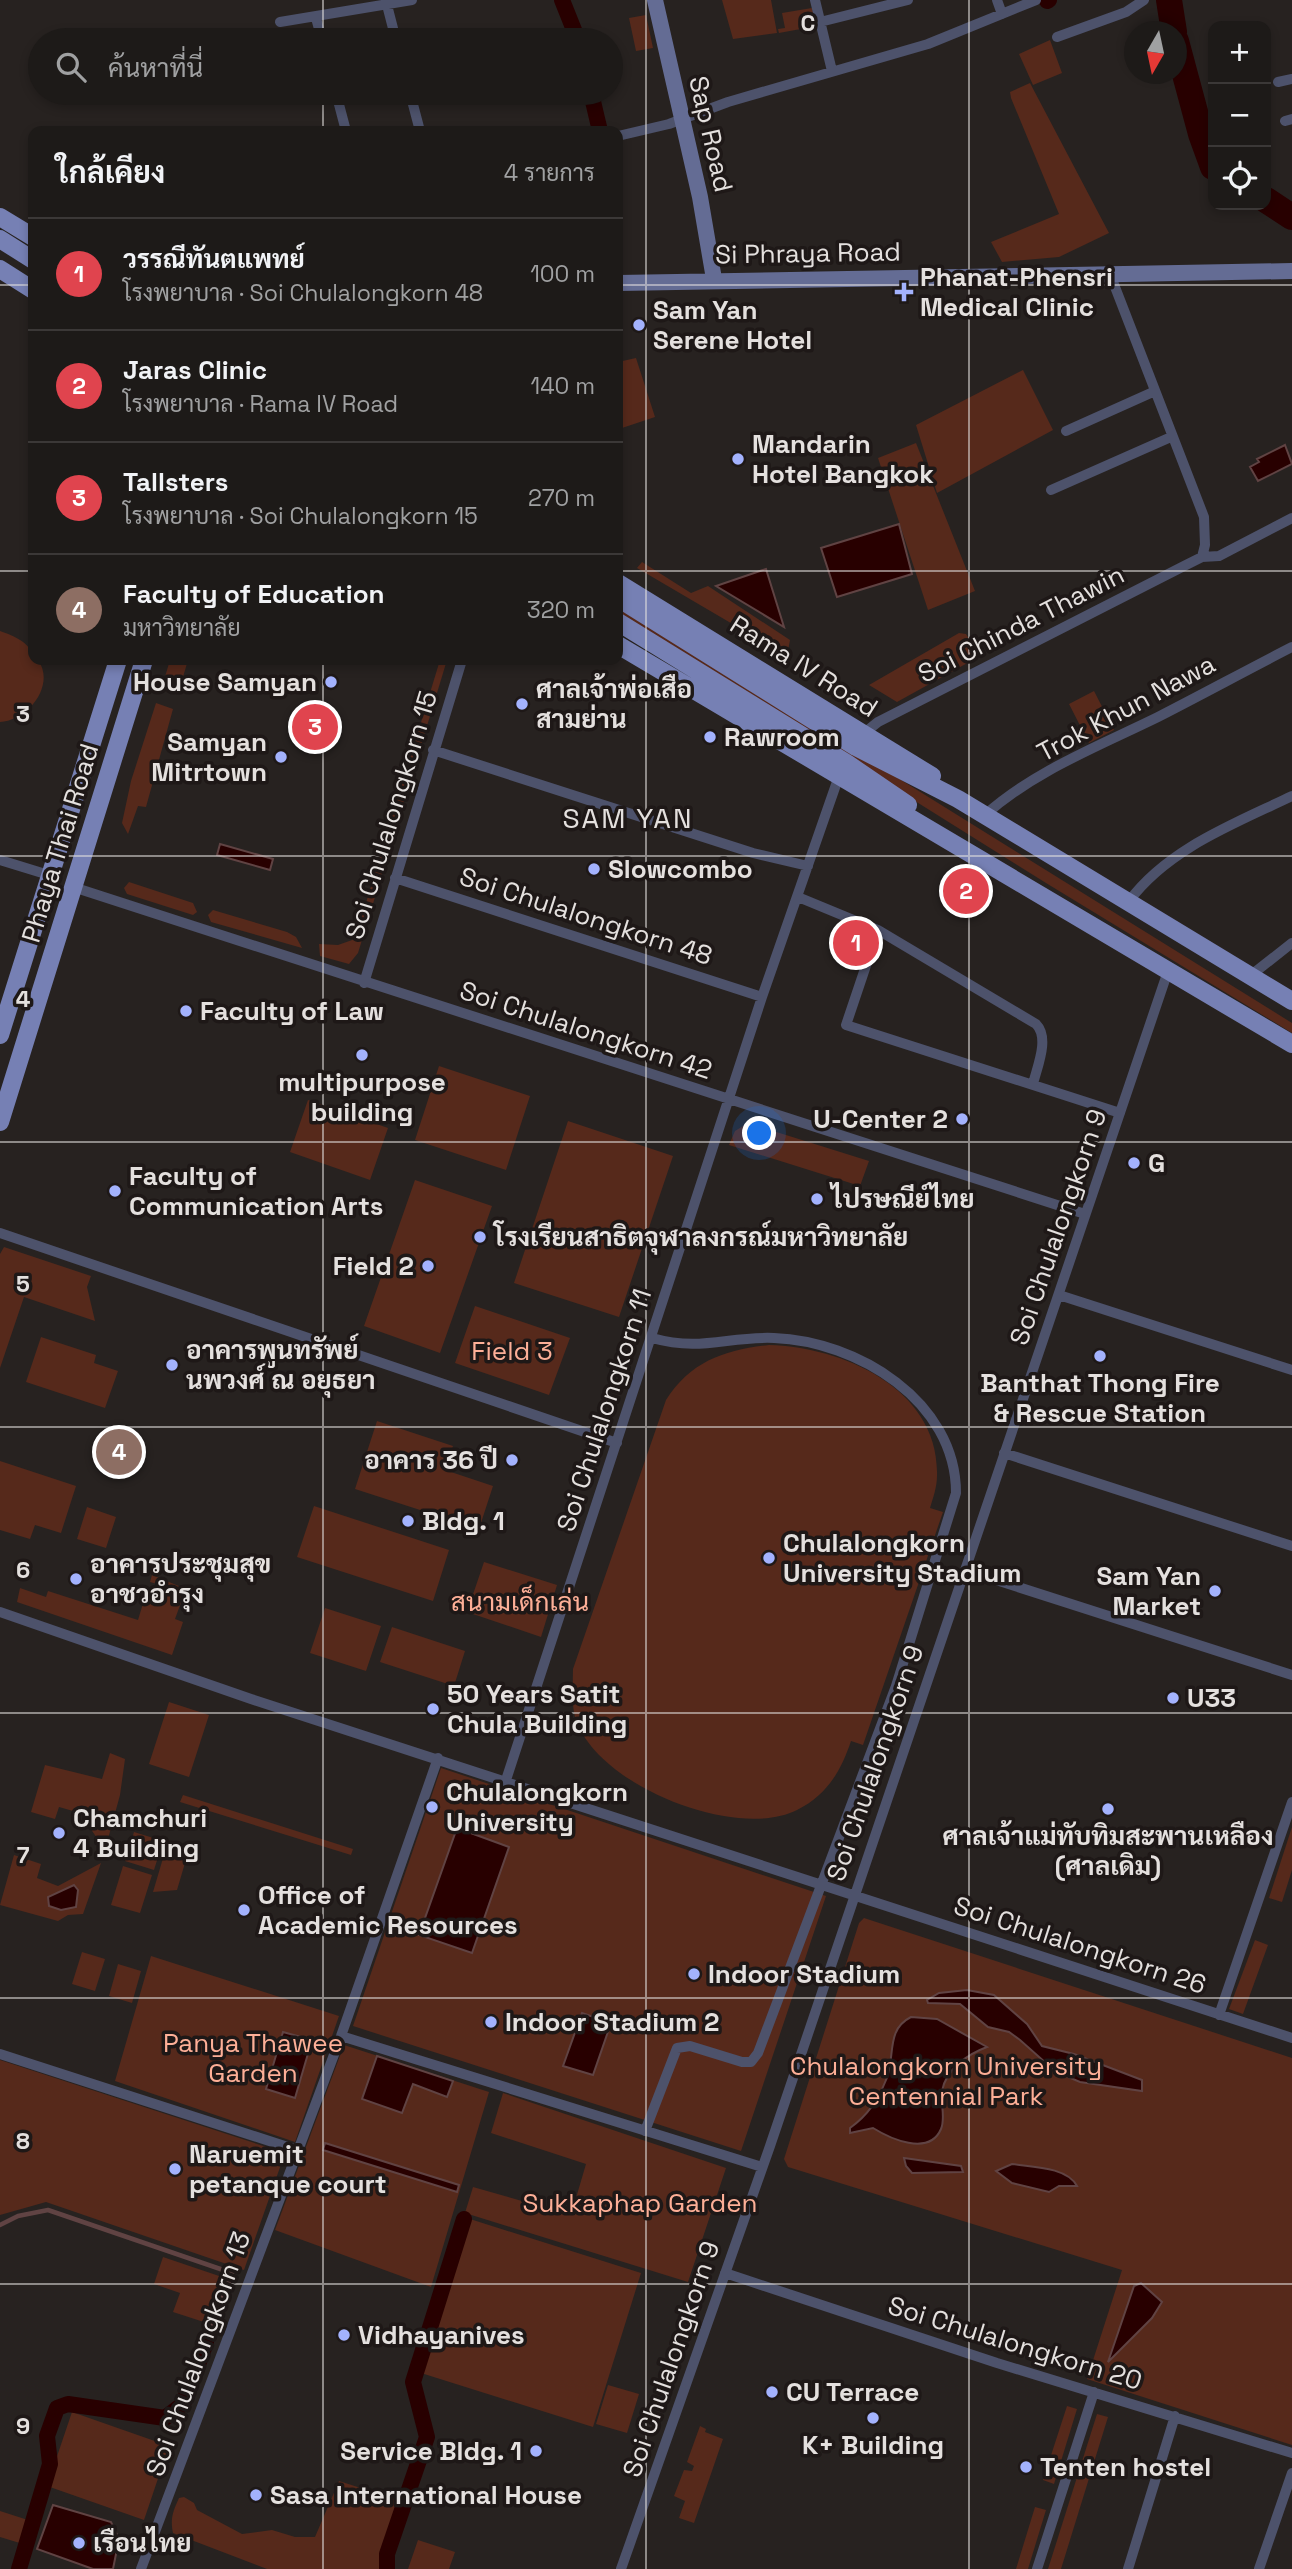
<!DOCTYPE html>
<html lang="th">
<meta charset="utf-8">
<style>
body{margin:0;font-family:"Space Grotesk",Sarabun,sans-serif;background:#2a2725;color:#f1f3f6}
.controls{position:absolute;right:21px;top:21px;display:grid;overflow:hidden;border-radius:14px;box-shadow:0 4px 10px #0003}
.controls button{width:63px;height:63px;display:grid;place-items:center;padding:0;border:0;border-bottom:2px solid #3b3837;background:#1d1a18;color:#f1f3f6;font:35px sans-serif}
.compass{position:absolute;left:1124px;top:21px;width:63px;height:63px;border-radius:50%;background:#1d1a18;box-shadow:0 4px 10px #0003;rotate:189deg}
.you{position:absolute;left:760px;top:1134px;width:24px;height:24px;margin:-18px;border:5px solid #fff;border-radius:50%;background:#1a73e8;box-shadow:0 0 0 10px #1a73e833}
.badge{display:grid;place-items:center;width:46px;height:46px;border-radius:50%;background:#a3b2fd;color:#fff;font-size:23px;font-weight:700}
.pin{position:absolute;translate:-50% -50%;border:4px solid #fff;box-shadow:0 2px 7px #0006}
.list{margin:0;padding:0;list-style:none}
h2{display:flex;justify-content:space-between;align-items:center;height:91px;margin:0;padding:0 28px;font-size:30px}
h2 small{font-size:23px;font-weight:400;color:#a0a1a2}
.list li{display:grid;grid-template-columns:46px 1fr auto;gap:21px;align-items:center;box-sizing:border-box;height:112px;padding:0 28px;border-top:2px solid #3b3837}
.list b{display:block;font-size:26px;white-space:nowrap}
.list p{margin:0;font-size:23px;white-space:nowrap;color:#a0a1a2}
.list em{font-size:23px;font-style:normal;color:#a0a1a2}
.icon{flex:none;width:38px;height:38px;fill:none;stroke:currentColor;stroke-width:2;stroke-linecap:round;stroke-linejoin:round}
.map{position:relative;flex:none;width:1292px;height:2569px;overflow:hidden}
.search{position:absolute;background:#1d1a18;box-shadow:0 4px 10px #0003;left:28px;top:28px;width:595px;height:77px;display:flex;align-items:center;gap:18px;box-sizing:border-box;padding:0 24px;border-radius:38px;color:#a0a1a2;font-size:26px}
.panel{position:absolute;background:#1d1a18;box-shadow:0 4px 10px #0003;left:28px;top:126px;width:595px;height:539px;border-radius:14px}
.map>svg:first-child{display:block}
</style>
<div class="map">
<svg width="1292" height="2569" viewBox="0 0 1292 2569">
<rect width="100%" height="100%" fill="#272220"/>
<path fill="#56291b" d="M 722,0 L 771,0 L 777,33 L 733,39 Z
M 812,8 L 817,26 L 779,33 L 778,29 L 785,28 L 782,13 Z
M 646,15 L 653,48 L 636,51 L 629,18 Z
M 1050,40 L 1062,73 L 1033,85 L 1019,54 Z
M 1030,83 L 1109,233 L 1059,257 L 1002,262 L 991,242 L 1059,214 L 1011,98 L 1010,92 Z
M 636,358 L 655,417 L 619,429 L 618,362 Z
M 1023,370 L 1053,430 L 937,493 L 916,425 Z
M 916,443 L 975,591 L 928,610 L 878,458 Z
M 642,562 L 691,593 L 708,586 L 790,640 L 787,656 L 637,568 Z
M 618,604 L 1292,1023 L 1292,1033 L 1046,883 L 618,615 Z
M 0,631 C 14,636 33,643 33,660 L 38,660 C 56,685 28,721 0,722 Z
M 959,633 L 966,634 L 980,656 L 897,702 L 869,685 Z
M 170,660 L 188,660 L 178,694 L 161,690 Z
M 440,660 L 447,660 L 358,953 L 349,964 L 320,956 L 319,944 L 338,945 L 355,939 Z
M 1094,691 L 1114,730 L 1089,743 L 1069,704 Z
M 156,703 L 173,709 L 146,807 L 138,806 L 128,834 L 122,823 L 131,781 Z
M 129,882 L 193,903 L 197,912 L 193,915 L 127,894 L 124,888 Z
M 213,910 L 287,932 L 296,937 L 302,948 L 211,922 L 208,915 Z
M 439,1066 L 530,1096 L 506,1170 L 415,1140 Z
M 308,1100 L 388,1128 L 370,1180 L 290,1152 Z
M 568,1121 L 673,1156 L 619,1317 L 514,1283 Z
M 748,1123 L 869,1161 L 860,1186 L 729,1145 L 735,1131 Z
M 415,1180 L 492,1206 L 440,1353 L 364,1326 Z
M 4,1247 L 91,1276 L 87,1287 L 95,1321 L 24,1297 L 0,1368 L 0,1254 Z
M 475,1306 L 570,1338 L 549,1395 L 455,1363 Z
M 41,1337 L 96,1355 L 94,1363 L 118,1371 L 105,1408 L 26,1382 Z
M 769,1345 C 843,1347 940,1389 937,1476 C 937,1487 933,1498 930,1508 L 943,1512 L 863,1745 L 851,1741 C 841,1771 827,1795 797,1810 C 736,1841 595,1785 575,1717 C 571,1701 573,1685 573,1669 L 666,1400 C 691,1361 725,1350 769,1345 Z
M 377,1421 L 453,1446 L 445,1470 L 493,1486 L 479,1529 L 355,1489 Z
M 0,1461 L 76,1486 L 61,1533 L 35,1525 L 30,1539 L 0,1530 Z
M 314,1506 L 449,1550 L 433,1601 L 297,1557 Z
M 87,1507 L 116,1517 L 106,1548 L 77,1539 Z
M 484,1562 L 557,1585 L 541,1637 L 467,1612 Z
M 152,1575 L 186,1589 L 175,1619 L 183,1622 L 172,1655 L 17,1602 L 20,1588 L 46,1597 L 48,1591 L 138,1620 L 144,1600 L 151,1601 L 157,1584 L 150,1582 Z
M 325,1608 L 381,1626 L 366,1671 L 310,1653 Z
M 392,1627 L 465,1651 L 454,1686 L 380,1662 Z
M 169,1702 L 209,1715 L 189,1777 L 149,1764 Z
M 110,1753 L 125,1759 L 120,1795 L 105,1850 L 80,1813 L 59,1807 L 55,1819 L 31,1812 L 45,1765 L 102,1779 Z
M 441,1768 L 826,1896 L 741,2151 L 353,2026 Z
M 183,1795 L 353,1849 L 351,1855 L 180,1802 Z
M 1292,1827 L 1292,1870 L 1282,1902 L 1269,1898 Z
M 134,1832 L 163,1841 L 154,1870 L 125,1861 Z
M 166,1848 L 178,1853 L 185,1863 L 177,1890 L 153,1892 Z
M 14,1855 L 41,1864 L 37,1878 L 58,1886 L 101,1863 L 83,1914 L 68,1915 L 58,1921 L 0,1905 Z
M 123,1866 L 152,1875 L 140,1913 L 111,1905 Z
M 864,1918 L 1292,2058 L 1292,2445 L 1087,2379 L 1122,2270 L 788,2167 L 784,2159 L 859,1923 Z
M 1255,1940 L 1268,1945 L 1243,2014 L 1229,2009 Z
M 82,1952 L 105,1959 L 95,1991 L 72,1984 Z
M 151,1956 L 339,2016 L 295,2142 L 115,2081 Z
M 118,1964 L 141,1971 L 132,2003 L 109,1996 Z
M 344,2045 L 489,2092 L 431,2287 L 275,2230 Z
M 0,2060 L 285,2153 L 244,2270 L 46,2202 L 0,2215 Z
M 503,2093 L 726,2168 L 688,2282 L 465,2213 L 473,2187 L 571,2215 L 586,2164 L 491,2133 Z
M 470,2219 L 641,2273 L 593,2427 L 421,2373 Z
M 163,2257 L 225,2278 L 210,2324 L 173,2312 L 180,2293 L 154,2284 Z
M 608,2385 L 639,2394 L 627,2433 L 596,2424 Z
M 1067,2406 L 1077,2409 L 1054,2484 L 1043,2480 Z
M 72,2412 L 169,2446 L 144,2520 L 47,2486 Z
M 1097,2414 L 1108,2417 L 1061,2569 L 1048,2569 Z
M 700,2426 L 706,2429 L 705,2432 L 723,2439 L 694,2523 L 679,2518 L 685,2501 L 674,2496 L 684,2470 L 692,2471 L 694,2466 L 687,2462 Z
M 339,2481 L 398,2500 L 381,2550 L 382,2569 L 267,2569 L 173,2533 C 170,2519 173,2511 179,2498 L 184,2497 L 194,2503 L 197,2510 L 242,2534 L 272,2530 L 295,2537 L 315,2537 Z
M 1035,2507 L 1046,2510 L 1028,2569 L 1016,2569 Z
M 0,2511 L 31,2521 L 23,2544 L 0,2537 Z
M 418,2540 L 455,2552 L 449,2569 L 408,2569 Z"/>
<path fill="#280000" stroke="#604343" stroke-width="2" d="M 1285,445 L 1292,464 L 1258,481 L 1250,467 L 1259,462 L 1257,459 Z
M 899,524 L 912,574 L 837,597 L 821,548 Z
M 766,569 L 784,627 L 716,586 Z
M 220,844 L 273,859 L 270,870 L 217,855 Z
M 457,1828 L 509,1847 L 472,1953 L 419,1935 Z
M 74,1885 L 78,1890 L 76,1907 L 61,1910 L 49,1906 L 48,1897 Z
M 967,1990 L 994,1995 L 1027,2024 L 1042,2046 L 1074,2054 L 1142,2080 L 1142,2091 L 1080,2082 L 1056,2072 L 1020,2040 L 1009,2032 L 988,2027 L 960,2004 L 928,2003 L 927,2000 L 939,1993 Z
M 582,2013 L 611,2023 L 593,2075 L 563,2066 Z
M 911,2017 L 937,2019 L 987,2047 C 968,2054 946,2069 942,2091 C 940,2103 946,2117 941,2129 C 929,2157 889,2138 873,2128 L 850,2133 L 850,2128 C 868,2115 878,2100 886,2080 C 896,2057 885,2030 911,2017 Z
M 283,2032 L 312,2040 L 295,2098 L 266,2089 Z
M 377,2056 L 453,2081 L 447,2097 L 413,2084 L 402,2113 L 362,2099 Z
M 325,2143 L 459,2185 L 457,2192 L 323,2150 Z
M 904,2158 L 961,2166 L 963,2172 L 912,2173 L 906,2166 Z
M 1012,2164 C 1032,2167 1067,2167 1077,2186 L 1059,2186 L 1049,2192 L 1012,2183 L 996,2171 Z
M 1141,2283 L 1162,2302 L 1152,2318 L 1108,2362 L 1134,2286 Z
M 53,2505 L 111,2522 L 119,2539 L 113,2569 L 93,2569 L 37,2549 Z"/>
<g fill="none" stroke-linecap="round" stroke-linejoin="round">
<path stroke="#604343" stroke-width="4.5" d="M 0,2225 L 18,2216 L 48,2210 L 232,2273 L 213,2324"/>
<path stroke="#280000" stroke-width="16" d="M 562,0 L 578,40
M 1047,1 L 1049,0
M 591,93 L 600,131
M 19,2569 L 50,2464 L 47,2436 L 57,2408 L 68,2404 L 165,2418 L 183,2404 L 206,2343
M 387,2569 L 387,2554 L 427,2437 L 413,2382 L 464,2219"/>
<path stroke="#280000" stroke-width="26" d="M 1169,0 L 1174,32
M 1176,41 L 1201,134 L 1213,167
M 1266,200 L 1292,217"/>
<path stroke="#4d526b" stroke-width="10" d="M 815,0 L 832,71
M 997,0 L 1002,14
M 387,5 L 396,40
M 316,18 L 322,40
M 280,22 L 412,0
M 820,22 L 908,0
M 1057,37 L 1126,12 L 1144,0
M 1278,82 L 1292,79
M 336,93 L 346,131
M 410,93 L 420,131
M 1285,121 L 1292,119
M 618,136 L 669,124 L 728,102 L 928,44 L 1036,0
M 1110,274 L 1204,517 L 1205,545 L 1202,557
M 1066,431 L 1153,392
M 1051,490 L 1171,437
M 863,734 L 878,722 L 1184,566 L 1202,557 L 1219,556 L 1292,518
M 433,750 L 753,853 L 808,866
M 985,815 C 1034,771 1099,746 1158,717 C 1203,694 1247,670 1292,647
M 0,860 L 52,876
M 395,878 L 762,997
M 73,887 L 1085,1214
M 798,897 L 878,930 L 1036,1024 C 1050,1038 1037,1067 1033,1084
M 1129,901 C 1169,848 1234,824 1292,796
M 878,930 L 846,1025 L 1120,1113
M 1250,976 L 1292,943
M 364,983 L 462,660
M 0,1233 L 617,1443
M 1059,1295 L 1292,1370
M 1004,1453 L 1292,1546
M 965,1570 L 1292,1675
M 0,1612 L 251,1699 L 1292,2038
M 506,1780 L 762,997 L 839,776
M 1219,2015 L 1292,1802
M 341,2036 L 762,2167
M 0,2054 L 297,2150
M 645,2131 L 677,2048 L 690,2046 L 742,2062 L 751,2062 L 758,2053 L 896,1686 L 956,1493 C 956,1401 857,1341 774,1338 C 727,1336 702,1352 652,1338
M 725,2273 L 997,2363 L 1292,2453
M 141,2569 L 341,2036 L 438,1758
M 621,2569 L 770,2146 L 1168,971
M 1037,2569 L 1094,2392
M 1128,2569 L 1175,2416
M 1259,2569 L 1292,2473"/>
<path stroke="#646c94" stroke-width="16" d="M 655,0 L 700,197 L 714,279
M 618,283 L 1292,271"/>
<path stroke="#7680b4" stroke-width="18" d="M 0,217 L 33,237
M 0,239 L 33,260
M 0,269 L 33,290
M 618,583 L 932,776
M 618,598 L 856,747 L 958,799 L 1292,1001
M 618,622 L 848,764 L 908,805
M 618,645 L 1292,1044
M 0,1035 L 118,660
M 0,1122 L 144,660"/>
</g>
<path fill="none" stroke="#e4e0de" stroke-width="2" stroke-opacity="0.55" d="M 323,0 L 323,40M 646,0 L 646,2569M 969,0 L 969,2569M 323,93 L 323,131M 0,285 L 33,285M 618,285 L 1292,285M 0,571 L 33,571M 618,571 L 1292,571M 323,660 L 323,2569M 0,856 L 1292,856M 0,1142 L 1292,1142M 0,1427 L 1292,1427M 0,1713 L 1292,1713M 0,1998 L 1292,1998M 0,2284 L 1292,2284"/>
<g fill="#a3b2fd" stroke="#1e1817" stroke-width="2.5">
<path d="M900.5 281.5h7v7h7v7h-7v7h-7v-7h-7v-7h7z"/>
<circle cx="639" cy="325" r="7"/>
<circle cx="738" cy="459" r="7"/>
<circle cx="331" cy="682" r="7"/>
<circle cx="522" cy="704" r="7"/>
<circle cx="710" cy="737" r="7"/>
<circle cx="281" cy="757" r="7"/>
<circle cx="594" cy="869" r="7"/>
<circle cx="186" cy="1011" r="7"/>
<circle cx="362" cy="1055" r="7"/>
<circle cx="962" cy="1119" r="7"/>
<circle cx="1134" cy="1163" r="7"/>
<circle cx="115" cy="1191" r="7"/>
<circle cx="817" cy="1199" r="7"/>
<circle cx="480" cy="1237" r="7"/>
<circle cx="428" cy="1266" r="7"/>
<circle cx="1100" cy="1356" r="7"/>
<circle cx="172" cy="1365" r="7"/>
<circle cx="512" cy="1460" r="7"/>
<circle cx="408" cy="1521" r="7"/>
<circle cx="769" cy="1558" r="7"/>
<circle cx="76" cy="1579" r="7"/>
<circle cx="1215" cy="1591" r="7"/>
<circle cx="1173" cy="1698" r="7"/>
<circle cx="433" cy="1709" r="7"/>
<circle cx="432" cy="1807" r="7"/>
<circle cx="1108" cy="1809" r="7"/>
<circle cx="59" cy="1833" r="7"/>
<circle cx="244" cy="1910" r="7"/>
<circle cx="694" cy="1974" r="7"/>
<circle cx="491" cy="2022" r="7"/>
<circle cx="175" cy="2169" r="7"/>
<circle cx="344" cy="2335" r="7"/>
<circle cx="772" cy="2392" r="7"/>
<circle cx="873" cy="2418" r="7"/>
<circle cx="536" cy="2451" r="7"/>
<circle cx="1026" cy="2467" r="7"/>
<circle cx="256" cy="2495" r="7"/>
<circle cx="79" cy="2543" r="7"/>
</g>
<g text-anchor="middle" stroke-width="7" stroke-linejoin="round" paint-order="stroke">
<g font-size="26" fill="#e4e0de" stroke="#1e1817">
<text transform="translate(711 134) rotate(77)" y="9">Sap Road</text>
<text transform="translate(808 253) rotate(-1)" y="9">Si Phraya Road</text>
<text transform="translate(1021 624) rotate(-27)" y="9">Soi Chinda Thawin</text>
<text transform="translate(804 666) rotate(32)" y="9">Rama IV Road</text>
<text transform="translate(1126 708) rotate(-28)" y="9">Trok Khun Nawa</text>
<text transform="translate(391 815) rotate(-73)" y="9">Soi Chulalongkorn 15</text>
<text transform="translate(60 843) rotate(-73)" y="9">Phaya Thai Road</text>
<text transform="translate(586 916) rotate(18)" y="9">Soi Chulalongkorn 48</text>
<text transform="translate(586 1030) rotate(18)" y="9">Soi Chulalongkorn 42</text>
<text transform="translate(1058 1227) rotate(-71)" y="9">Soi Chulalongkorn 9</text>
<text transform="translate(604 1410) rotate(-72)" y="9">Soi Chulalongkorn 11</text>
<text transform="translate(875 1763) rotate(-71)" y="9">Soi Chulalongkorn 9</text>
<text transform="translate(1080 1945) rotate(18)" y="9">Soi Chulalongkorn 26</text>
<text transform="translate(1015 2343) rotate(17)" y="9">Soi Chulalongkorn 20</text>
<text transform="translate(198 2354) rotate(-70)" y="9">Soi Chulalongkorn 13</text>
<text transform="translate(671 2359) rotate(-71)" y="9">Soi Chulalongkorn 9</text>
</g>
<g font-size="26" font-weight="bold" fill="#e4e0de" stroke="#1e1817" text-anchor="start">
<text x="920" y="286">Phanat-Phensri<tspan x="920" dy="30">Medical Clinic</tspan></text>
<text x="653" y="319">Sam Yan<tspan x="653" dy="30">Serene Hotel</tspan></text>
<text x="752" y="453">Mandarin<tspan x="752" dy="30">Hotel Bangkok</tspan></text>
<text x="317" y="691" text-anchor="end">House Samyan</text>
<text x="536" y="698">ศาลเจ้าพ่อเสือ<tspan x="536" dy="30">สามย่าน</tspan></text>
<text x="724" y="746">Rawroom</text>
<text x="267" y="751" text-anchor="end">Samyan<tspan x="267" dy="30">Mitrtown</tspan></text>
<text x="608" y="878">Slowcombo</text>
<text x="200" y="1020">Faculty of Law</text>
<text x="362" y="1091" text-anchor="middle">multipurpose<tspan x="362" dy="30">building</tspan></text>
<text x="948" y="1128" text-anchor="end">U-Center 2</text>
<text x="1148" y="1172">G</text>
<text x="129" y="1185">Faculty of<tspan x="129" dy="30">Communication Arts</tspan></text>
<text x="831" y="1208">ไปรษณีย์ไทย</text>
<text x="494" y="1246">โรงเรียนสาธิตจุฬาลงกรณ์มหาวิทยาลัย</text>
<text x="414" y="1275" text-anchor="end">Field 2</text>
<text x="186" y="1359">อาคารพูนทรัพย์<tspan x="186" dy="30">นพวงศ์ ณ อยุธยา</tspan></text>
<text x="1100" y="1392" text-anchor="middle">Banthat Thong Fire<tspan x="1100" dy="30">&amp; Rescue Station</tspan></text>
<text x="498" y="1469" text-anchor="end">อาคาร 36 ปี</text>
<text x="422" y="1530">Bldg. 1</text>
<text x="783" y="1552">Chulalongkorn<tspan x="783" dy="30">University Stadium</tspan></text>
<text x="90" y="1573">อาคารประชุมสุข<tspan x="90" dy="30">อาชวอำรุง</tspan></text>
<text x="1201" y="1585" text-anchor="end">Sam Yan<tspan x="1201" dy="30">Market</tspan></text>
<text x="447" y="1703">50 Years Satit<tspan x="447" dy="30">Chula Building</tspan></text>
<text x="1187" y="1707">U33</text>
<text x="446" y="1801">Chulalongkorn<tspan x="446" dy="30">University</tspan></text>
<text x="73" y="1827">Chamchuri<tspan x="73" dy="30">4 Building</tspan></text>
<text x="1108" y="1845" text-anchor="middle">ศาลเจ้าแม่ทับทิมสะพานเหลือง<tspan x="1108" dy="30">(ศาลเดิม)</tspan></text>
<text x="258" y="1904">Office of<tspan x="258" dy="30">Academic Resources</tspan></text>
<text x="708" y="1983">Indoor Stadium</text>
<text x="505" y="2031">Indoor Stadium 2</text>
<text x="189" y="2163">Naruemit<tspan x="189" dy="30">petanque court</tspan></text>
<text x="358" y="2344">Vidhayanives</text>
<text x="786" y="2401">CU Terrace</text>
<text x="873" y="2454" text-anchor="middle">K+ Building</text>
<text x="522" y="2460" text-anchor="end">Service Bldg. 1</text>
<text x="1040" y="2476">Tenten hostel</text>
<text x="270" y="2504">Sasa International House</text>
<text x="93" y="2552">เรือนไทย</text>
</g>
<g font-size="26" fill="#fdaf97" stroke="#1e1817">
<text x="512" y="1360">Field 3</text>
<text x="520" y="1611">สนามเด็กเล่น</text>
<text x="253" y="2052">Panya Thawee<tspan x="253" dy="30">Garden</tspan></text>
<text x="946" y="2075">Chulalongkorn University<tspan x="946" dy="30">Centennial Park</tspan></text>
<text x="640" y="2212">Sukkaphap Garden</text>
</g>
<g font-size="28" letter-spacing="2" fill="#e4e0de" stroke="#1e1817">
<text x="628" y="828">SAM YAN</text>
</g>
</g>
<g font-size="23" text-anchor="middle" font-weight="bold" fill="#e4e0de" stroke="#1e1817" stroke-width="7" stroke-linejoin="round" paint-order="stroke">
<text x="808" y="31">C</text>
<text x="23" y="722">3</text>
<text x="23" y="1007">4</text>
<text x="23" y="1292">5</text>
<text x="23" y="1578">6</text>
<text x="23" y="1863">7</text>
<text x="23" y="2149">8</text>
<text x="23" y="2434">9</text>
</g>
</svg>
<div class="controls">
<button>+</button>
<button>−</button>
<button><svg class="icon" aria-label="locate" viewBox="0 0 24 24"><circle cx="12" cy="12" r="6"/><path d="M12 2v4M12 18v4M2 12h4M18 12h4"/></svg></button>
</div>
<svg class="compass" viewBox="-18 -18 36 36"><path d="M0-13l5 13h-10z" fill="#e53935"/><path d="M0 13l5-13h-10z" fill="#a0a1a2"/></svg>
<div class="you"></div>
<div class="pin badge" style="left:856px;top:943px;background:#e0444e">1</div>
<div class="pin badge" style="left:966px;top:891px;background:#e0444e">2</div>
<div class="pin badge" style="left:315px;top:727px;background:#e0444e">3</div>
<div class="pin badge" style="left:119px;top:1452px;background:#8d6e63">4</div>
<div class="search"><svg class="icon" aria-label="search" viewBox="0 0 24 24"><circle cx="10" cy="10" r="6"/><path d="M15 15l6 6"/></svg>ค้นหาที่นี่</div>
<section class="panel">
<h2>ใกล้เคียง<small>4 รายการ</small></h2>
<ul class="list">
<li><span class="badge" style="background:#e0444e">1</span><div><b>วรรณีทันตแพทย์</b><p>โรงพยาบาล · Soi Chulalongkorn 48</p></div><em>100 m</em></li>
<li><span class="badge" style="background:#e0444e">2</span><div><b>Jaras Clinic</b><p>โรงพยาบาล · Rama IV Road</p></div><em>140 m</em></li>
<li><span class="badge" style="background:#e0444e">3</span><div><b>Tallsters</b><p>โรงพยาบาล · Soi Chulalongkorn 15</p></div><em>270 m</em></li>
<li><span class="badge" style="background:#8d6e63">4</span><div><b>Faculty of Education</b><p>มหาวิทยาลัย</p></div><em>320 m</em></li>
</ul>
</section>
</div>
